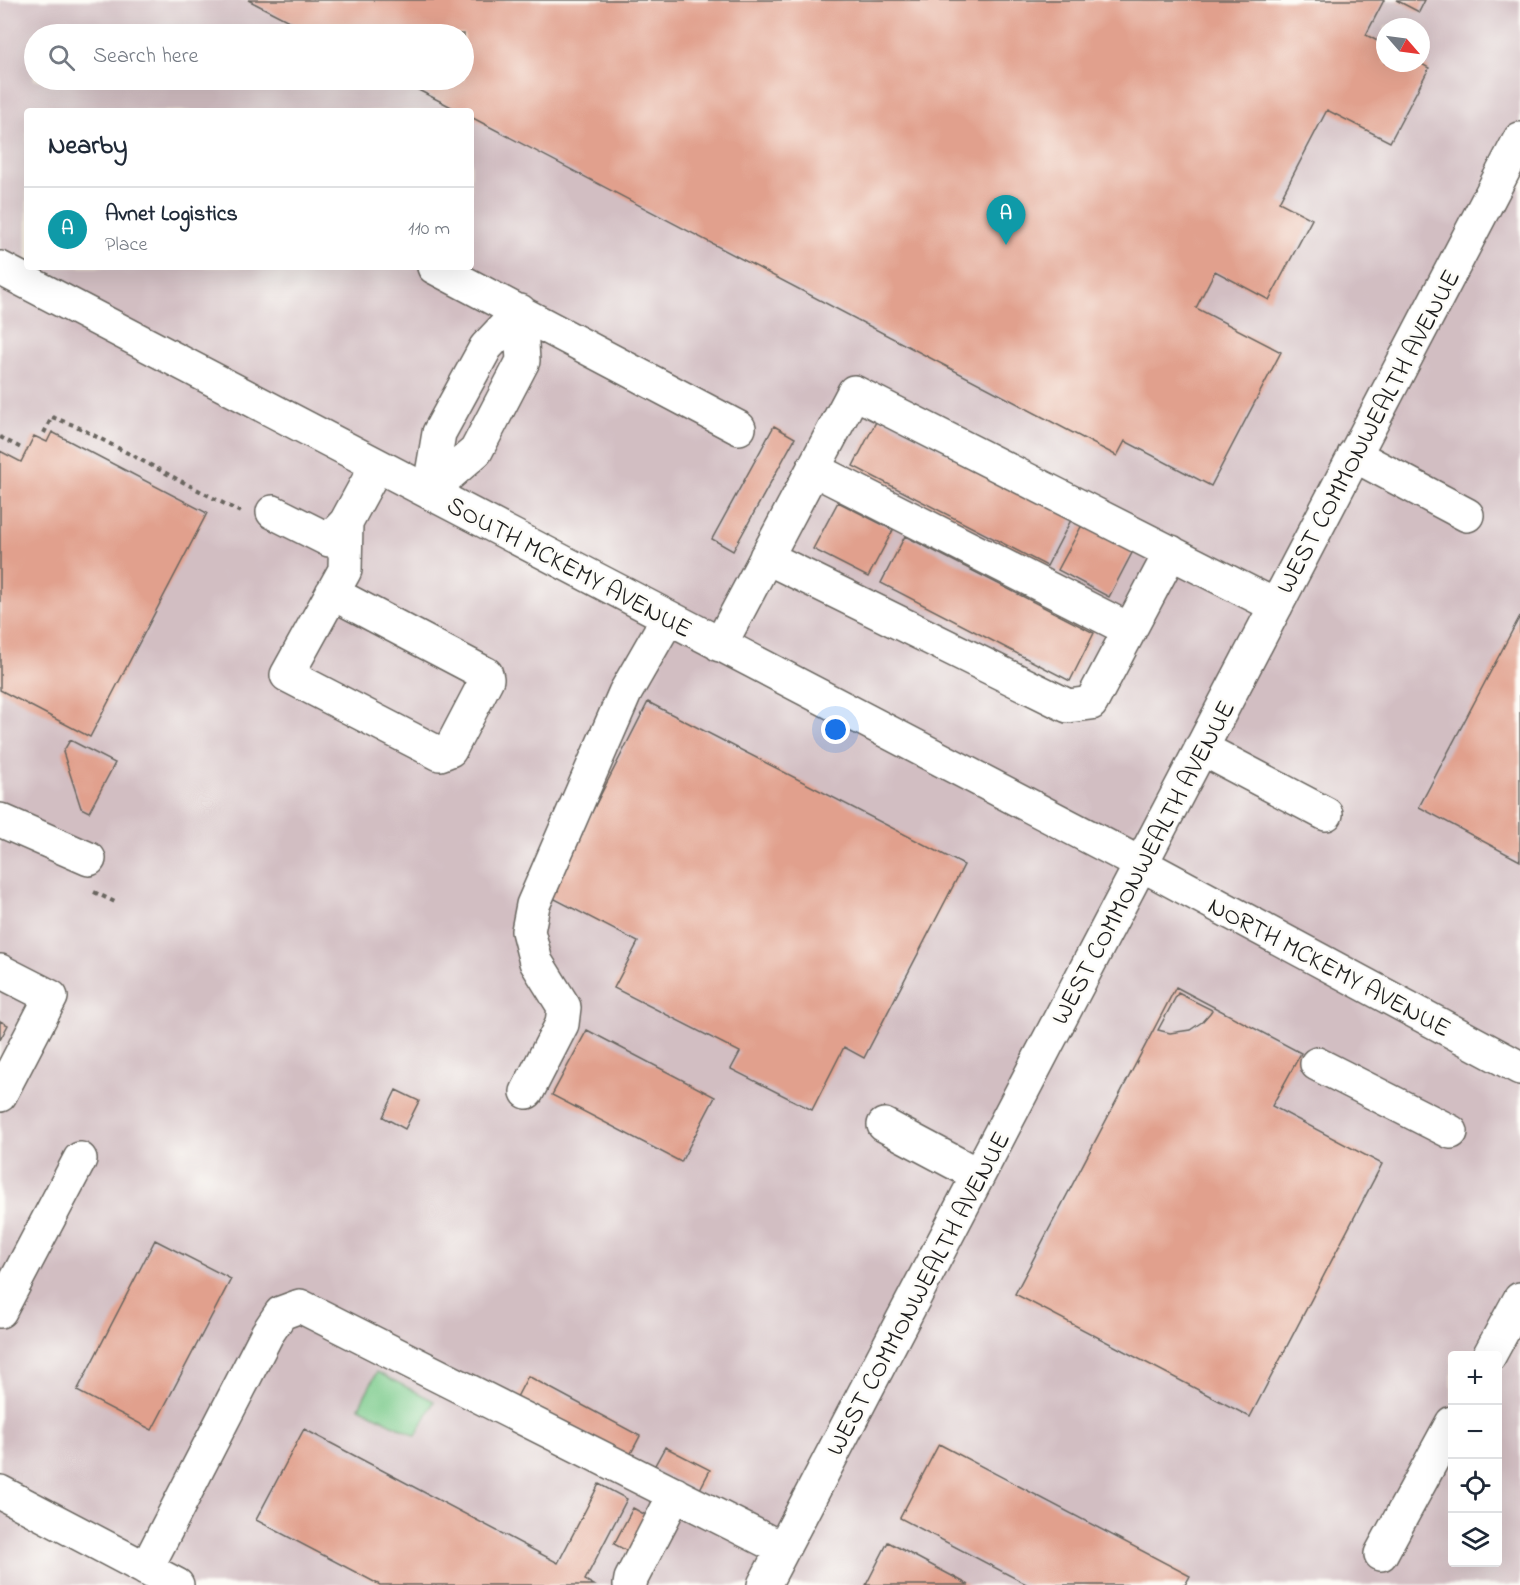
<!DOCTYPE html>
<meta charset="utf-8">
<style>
body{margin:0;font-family:"Indie Flower",sans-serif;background:#f2f2f3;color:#1f2937}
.controls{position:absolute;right:18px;bottom:18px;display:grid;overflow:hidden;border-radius:6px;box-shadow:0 6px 24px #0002}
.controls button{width:54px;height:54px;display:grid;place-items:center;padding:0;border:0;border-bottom:2px solid #e0e1e3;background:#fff;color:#1f2937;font:30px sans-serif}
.compass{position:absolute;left:1376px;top:18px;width:54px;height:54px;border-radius:50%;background:#fff;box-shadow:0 6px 24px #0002;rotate:118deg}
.you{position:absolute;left:836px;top:730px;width:21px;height:21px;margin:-15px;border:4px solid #fff;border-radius:50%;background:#1a73e8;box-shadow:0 0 0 9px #1a73e833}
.badge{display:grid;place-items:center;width:39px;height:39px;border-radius:50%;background:#1f6fb2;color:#fff;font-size:20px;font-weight:700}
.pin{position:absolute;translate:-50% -50px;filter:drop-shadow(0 2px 3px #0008)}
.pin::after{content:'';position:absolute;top:32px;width:21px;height:18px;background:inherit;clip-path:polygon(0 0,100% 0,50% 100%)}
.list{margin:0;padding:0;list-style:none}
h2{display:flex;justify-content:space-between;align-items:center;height:78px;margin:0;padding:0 24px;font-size:26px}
h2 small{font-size:20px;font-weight:400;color:#747a83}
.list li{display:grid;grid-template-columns:39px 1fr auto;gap:18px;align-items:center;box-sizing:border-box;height:84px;padding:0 24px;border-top:2px solid #e0e1e3}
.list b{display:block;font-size:22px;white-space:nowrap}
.list p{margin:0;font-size:20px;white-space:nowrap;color:#747a83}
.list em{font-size:20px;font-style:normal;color:#747a83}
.icon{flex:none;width:33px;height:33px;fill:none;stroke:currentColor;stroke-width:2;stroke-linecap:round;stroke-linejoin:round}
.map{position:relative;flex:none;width:1520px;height:1585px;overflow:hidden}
.search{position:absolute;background:#fff;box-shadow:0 6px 24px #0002;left:24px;top:24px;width:450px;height:66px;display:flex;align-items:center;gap:15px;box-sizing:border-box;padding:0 21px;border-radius:33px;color:#747a83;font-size:22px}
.panel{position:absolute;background:#fff;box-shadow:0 6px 24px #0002;left:24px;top:108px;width:450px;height:162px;border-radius:6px}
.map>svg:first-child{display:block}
</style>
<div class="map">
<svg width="1520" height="1585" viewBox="0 0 1520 1585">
<rect width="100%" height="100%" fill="#fdfcf7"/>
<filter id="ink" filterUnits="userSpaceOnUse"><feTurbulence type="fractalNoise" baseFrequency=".0167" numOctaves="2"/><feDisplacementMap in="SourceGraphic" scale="12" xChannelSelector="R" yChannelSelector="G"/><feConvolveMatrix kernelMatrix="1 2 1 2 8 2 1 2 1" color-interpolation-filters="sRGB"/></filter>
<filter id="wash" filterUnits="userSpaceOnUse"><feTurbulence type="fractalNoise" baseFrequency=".008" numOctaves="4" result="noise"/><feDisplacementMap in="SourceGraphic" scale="24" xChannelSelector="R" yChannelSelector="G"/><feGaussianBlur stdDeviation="1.35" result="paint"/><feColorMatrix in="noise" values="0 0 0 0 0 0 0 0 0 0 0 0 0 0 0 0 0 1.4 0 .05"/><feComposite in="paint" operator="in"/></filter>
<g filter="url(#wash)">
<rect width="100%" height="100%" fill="#f8eddc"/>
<path fill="#d2bec2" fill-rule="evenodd" d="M 0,0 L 1520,0 L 1520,1585 L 0,1585 ZM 1385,27 L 1421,27 L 1421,63 L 1385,63 ZM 34,34 L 464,34 L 464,80 L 34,80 ZM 27,111 L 471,111 L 471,267 L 27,267 ZM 1452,1356 L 1498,1356 L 1498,1562 L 1452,1562 Z"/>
<path fill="#7bcb8c" stroke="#4c7454" stroke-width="1.5" d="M 377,1372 L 434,1401 L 416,1436 L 359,1407 Z"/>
<g id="blocks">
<path fill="#e1a08d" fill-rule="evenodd" d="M 248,0 L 1384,0 L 1366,35 L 1385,45 L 1385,63 L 1420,63 L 1429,68 L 1390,142 L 1327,110 L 1279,202 L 1312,219 L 1269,300 L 1215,271 L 1196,308 L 1281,352 L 1211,486 L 1125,441 L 1117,456 L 471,117 L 471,111 L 459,111 L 399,80 L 464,80 L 464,34 L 314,34 Z
M 1396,0 L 1425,0 L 1419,12 Z
M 878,418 L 1072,518 L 1047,566 L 853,466 Z
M 774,426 L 795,438 L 733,551 L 712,539 Z
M 52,432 L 207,513 L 90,737 L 0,690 L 0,451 L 21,462 L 34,436 L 47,442 Z
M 838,502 L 893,530 L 868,577 L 813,549 Z
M 1082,525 L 1133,551 L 1109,597 L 1058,570 Z
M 905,536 L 1094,633 L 1070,681 L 881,583 Z
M 1520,616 L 1520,861 L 1419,807 Z
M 648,702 L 964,865 L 864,1058 L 844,1047 L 812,1110 L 731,1069 L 740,1052 L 614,988 L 638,942 L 549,896 Z
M 70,740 L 115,763 L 89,812 L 81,808 L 63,752 Z
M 1176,987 L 1301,1053 L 1272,1106 L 1382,1164 L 1250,1417 L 1015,1294 ZM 1178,993 L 1212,1010 L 1210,1013 L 1202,1022 L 1190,1030 L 1170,1033 L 1158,1030 Z
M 0,1021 L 8,1025 L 0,1040 Z
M 587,1030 L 715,1097 L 681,1162 L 552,1095 Z
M 396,1090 L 419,1101 L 405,1129 L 383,1117 Z
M 155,1240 L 231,1279 L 152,1430 L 77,1391 Z
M 528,1376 L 640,1436 L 629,1457 L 517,1397 Z
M 304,1429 L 558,1563 L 599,1484 L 627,1499 L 585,1580 L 594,1585 L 380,1585 L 256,1520 Z
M 939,1444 L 1190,1576 L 1185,1585 L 1028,1585 L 900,1518 Z
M 665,1447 L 710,1470 L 699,1491 L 654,1467 Z
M 633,1508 L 655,1520 L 636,1556 L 614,1544 Z
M 888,1542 L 969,1585 L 866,1585 Z"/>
</g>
</g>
<g filter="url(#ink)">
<use href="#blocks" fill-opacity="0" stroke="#69655f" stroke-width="1.5"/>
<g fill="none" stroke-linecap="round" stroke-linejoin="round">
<g stroke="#69655f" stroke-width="36">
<path id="minor" d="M 434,267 L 739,428
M 0,268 L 1141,864 L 1520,1068
M 520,311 L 523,361 L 476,451 L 429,492 L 439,433 L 486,347 Z
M 1354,455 L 1467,515
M 813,469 L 1130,630
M 273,512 L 329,540 L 346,522 L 377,465
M 766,557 L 1068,706 L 1091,703 L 1171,552
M 332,593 L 486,674 L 487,679 L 450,750 L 440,754 L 287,675 L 345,570 L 346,522
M 720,645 L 854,392 L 1276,606
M 1201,748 L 1326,814
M 0,820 L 89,859
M 0,971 L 51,997 L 0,1095
M 1317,1064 L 1451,1132
M 527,1092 L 562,1024 L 564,1007 L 536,962 L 528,931 L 533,905 L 625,693 L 668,618
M 884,1125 L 978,1175
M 0,1311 L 80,1159
M 1489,1356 L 1520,1299
M 0,1492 L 177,1585
M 1381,1554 L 1452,1423
M 146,1569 L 267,1334 L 281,1313 L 300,1306 L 783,1549
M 630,1585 L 631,1579 L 675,1494
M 764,1585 L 1520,139"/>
</g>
<path stroke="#69655f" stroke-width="4" stroke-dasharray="4.5 4.5" stroke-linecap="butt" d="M 44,433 L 52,417 L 76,426 L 242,513
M 0,437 L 21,448
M 94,892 L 117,903"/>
<use href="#minor" stroke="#fff" stroke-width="33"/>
</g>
</g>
<g text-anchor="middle" stroke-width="5" stroke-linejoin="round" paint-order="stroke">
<g font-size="26" fill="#1c1c1c" stroke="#fdfcf7">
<text transform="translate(1367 431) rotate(-62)" y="9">WEST COMMONWEALTH AVENUE</text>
<text transform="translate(570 566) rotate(28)" y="9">SOUTH MCKEMY AVENUE</text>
<text transform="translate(1142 862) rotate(-62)" y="9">WEST COMMONWEALTH AVENUE</text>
<text transform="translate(1330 966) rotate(28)" y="9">NORTH MCKEMY AVENUE</text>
<text transform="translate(917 1293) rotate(-62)" y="9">WEST COMMONWEALTH AVENUE</text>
</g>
</g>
</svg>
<div class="controls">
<button>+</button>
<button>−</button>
<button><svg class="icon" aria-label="locate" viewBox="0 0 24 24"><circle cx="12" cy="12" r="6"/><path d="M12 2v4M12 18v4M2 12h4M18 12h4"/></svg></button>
<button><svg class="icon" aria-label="layers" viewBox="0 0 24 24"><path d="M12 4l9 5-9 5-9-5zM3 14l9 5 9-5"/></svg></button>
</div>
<svg class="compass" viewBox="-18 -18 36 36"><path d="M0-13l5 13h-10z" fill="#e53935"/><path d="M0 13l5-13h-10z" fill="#747a83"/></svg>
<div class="you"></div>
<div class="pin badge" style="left:1006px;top:245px;background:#0f9aa8">A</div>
<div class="search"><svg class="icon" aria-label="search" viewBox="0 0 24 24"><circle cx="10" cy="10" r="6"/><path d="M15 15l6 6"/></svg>Search here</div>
<section class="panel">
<h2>Nearby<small></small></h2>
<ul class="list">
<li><span class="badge" style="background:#0f9aa8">A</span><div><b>Avnet Logistics</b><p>Place</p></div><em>110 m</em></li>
</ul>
</section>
</div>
